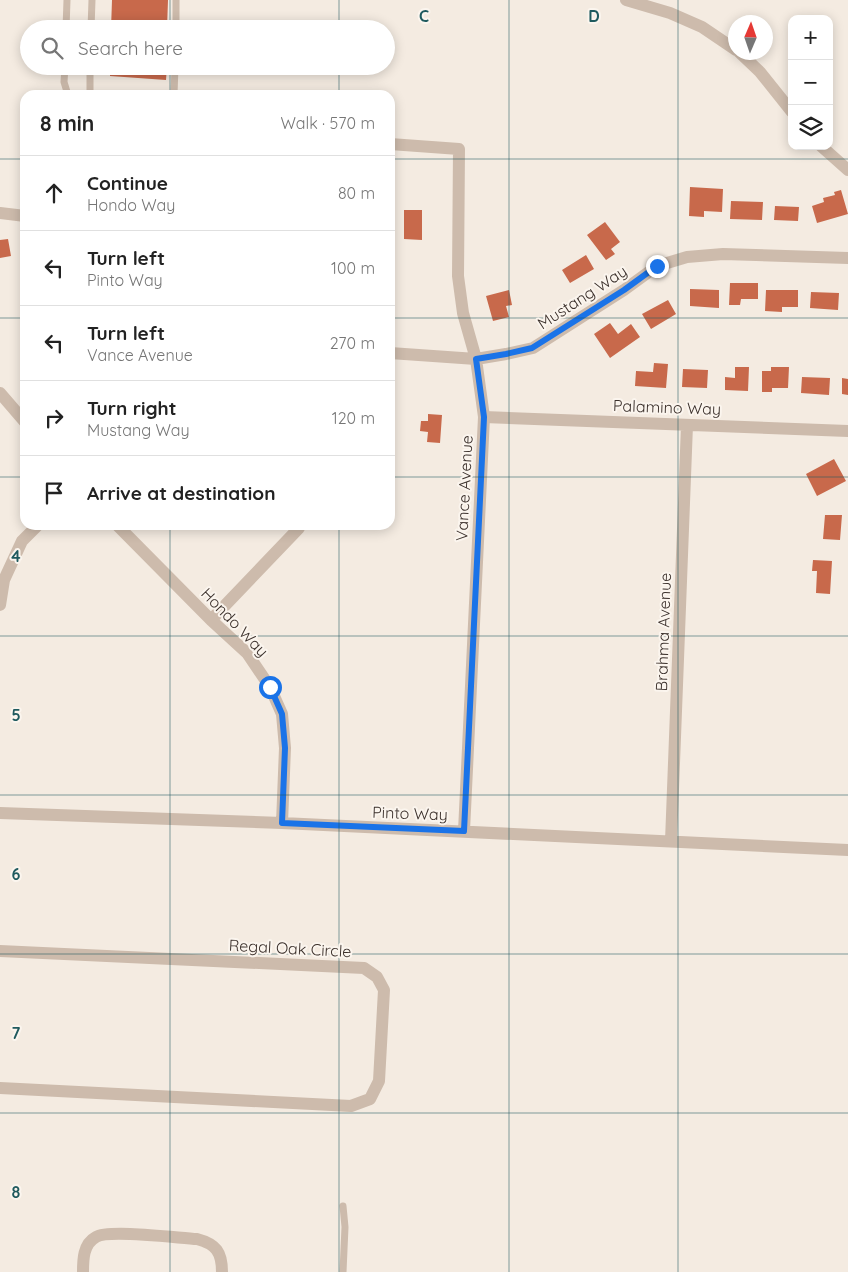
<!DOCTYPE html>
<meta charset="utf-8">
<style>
body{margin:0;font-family:Quicksand,sans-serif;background:#f2f2f2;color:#222}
.controls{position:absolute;right:15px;top:15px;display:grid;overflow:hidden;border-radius:10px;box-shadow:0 2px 12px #0003}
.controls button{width:45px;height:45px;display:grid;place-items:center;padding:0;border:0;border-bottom:1px solid #e0e0e0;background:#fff;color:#222;font:25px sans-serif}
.compass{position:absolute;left:728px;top:15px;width:45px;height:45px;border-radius:50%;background:#fff;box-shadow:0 2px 12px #0003;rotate:2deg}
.stop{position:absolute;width:15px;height:15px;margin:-11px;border:4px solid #1a73e8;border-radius:50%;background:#fff}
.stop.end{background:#1a73e8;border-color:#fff;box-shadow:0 1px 5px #0008}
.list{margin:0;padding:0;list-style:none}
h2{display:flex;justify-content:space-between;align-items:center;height:65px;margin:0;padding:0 20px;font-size:21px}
h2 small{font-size:16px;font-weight:400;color:#767676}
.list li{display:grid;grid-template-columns:32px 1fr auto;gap:15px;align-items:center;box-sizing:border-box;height:75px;padding:0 20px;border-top:1px solid #e0e0e0}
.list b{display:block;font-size:19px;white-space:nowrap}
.list p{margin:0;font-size:16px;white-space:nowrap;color:#767676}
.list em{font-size:16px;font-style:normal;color:#767676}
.icon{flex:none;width:28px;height:28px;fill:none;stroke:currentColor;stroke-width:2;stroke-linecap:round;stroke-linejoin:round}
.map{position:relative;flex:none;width:848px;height:1272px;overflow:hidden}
.search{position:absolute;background:#fff;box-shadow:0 2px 12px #0003;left:20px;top:20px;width:375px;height:55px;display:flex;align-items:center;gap:12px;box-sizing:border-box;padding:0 18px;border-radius:28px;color:#767676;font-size:19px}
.panel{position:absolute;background:#fff;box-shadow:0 2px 12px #0003;left:20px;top:90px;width:375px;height:440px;border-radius:15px}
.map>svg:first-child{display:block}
</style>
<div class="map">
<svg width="848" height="1272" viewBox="0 0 848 1272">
<rect width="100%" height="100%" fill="#f4ebe1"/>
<path fill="#c8694b" d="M 112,0 L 168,0 L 167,29 L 111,29 Z
M 110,66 L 167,66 L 166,80 L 110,76 Z
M 690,187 L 723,189 L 722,212 L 704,211 L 704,217 L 689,216 Z
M 841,190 L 848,214 L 817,223 L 812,206 L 824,202 L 823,198 L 835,195 L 834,192 Z
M 731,201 L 763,202 L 762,220 L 730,219 Z
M 775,206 L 799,207 L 798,221 L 774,220 Z
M 404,210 L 422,210 L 422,240 L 404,239 Z
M 605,222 L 620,242 L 611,249 L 615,254 L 606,260 L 587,235 Z
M 8,239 L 11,256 L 0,258 L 0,240 Z
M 586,255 L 594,269 L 570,283 L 562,270 Z
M 730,283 L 758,283 L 758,299 L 741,299 L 740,305 L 729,305 Z
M 690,289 L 719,290 L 719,308 L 690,306 Z
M 509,290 L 512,305 L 506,306 L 509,317 L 493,321 L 486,296 Z
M 766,290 L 798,290 L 798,307 L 782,307 L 782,312 L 765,311 Z
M 811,292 L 839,293 L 838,310 L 810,308 Z
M 668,300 L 676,314 L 651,329 L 642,314 Z
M 610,323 L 618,334 L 631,324 L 640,337 L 610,358 L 594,334 Z
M 654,363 L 668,364 L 666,388 L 635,386 L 636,371 L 653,372 Z
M 735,367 L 749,367 L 748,391 L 725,390 L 725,377 L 735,378 Z
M 771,367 L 789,367 L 788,388 L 772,388 L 772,392 L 762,392 L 762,371 L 771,371 Z
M 683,369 L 708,370 L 707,388 L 682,387 Z
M 802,377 L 830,378 L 829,395 L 801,393 Z
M 842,378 L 848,379 L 848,395 L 842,394 Z
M 428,414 L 442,415 L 440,443 L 427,442 L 428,432 L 420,431 L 421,421 L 428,421 Z
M 834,459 L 846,481 L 817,496 L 806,474 Z
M 825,515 L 842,515 L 840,540 L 823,539 Z
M 813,560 L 832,561 L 830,594 L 816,593 L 817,571 L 812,571 Z"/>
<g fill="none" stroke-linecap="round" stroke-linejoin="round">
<path stroke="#cdbbac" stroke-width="7" d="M 66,29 L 67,0
M 91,29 L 92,0
M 176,29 L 176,0
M 65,66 L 64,82 L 68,95
M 90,95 L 90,66
M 174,95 L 175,66
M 343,1272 L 345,1227 L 343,1206"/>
<path stroke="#cdbbac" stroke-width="12" d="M 626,0 L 670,13 L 702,27 L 736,50
M 739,52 L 760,72 L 792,112
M 390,144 L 459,149 L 458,276 L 463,313 L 476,359 L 484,417 L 464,831
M 821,146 L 848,170
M 0,213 L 25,216
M 390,353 L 476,359 L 506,354 L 533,348 L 624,290 L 657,266 L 687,257 L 723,254 L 848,258
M 0,393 L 25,422
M 484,417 L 848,431
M 117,525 L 211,620 L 247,653 L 270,687 L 282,714 L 285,748 L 282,823
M 0,605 L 4,580 L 22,541 L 38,525
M 211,620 L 299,528
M 0,813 L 282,823 L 848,850
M 671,841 L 687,425
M 0,951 L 364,968 L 377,977 L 384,990 L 379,1081 L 370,1099 L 351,1106 L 0,1088
M 83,1272 C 83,1260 83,1244 96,1237 C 109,1229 178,1238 197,1239 C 216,1244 222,1252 222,1272"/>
</g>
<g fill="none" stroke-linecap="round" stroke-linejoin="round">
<path stroke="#1a73e8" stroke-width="6" d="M 270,687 L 282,714 L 285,748 L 282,823 L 464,831 L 484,417 L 476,359 L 506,354 L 532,348 L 624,290 L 657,266"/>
</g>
<path fill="none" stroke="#1f5a5e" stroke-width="1" stroke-opacity="0.55" d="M 170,0 L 170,29M 339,0 L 339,29M 509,0 L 509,1272M 678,0 L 678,1272M 170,66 L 170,95M 339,66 L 339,95M 0,159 L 25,159M 390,159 L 848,159M 0,318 L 25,318M 390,318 L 848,318M 0,477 L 25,477M 390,477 L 848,477M 170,525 L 170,1272M 339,525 L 339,1272M 0,636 L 848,636M 0,795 L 848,795M 0,954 L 848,954M 0,1113 L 848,1113"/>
<g text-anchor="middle" stroke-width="4" stroke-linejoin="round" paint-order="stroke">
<g font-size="16" fill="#3b302b" stroke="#fbf5ee">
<text transform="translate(582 297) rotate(-33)" y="6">Mustang Way</text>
<text transform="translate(667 407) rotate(2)" y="6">Palamino Way</text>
<text transform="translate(464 488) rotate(-87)" y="6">Vance Avenue</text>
<text transform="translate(235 622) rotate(46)" y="6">Hondo Way</text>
<text transform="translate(663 632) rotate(-88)" y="6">Brahma Avenue</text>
<text transform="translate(410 813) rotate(2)" y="6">Pinto Way</text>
<text transform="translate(290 948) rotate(3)" y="6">Regal Oak Circle</text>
</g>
</g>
<g font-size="16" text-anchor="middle" font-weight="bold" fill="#1f5a5e" stroke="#fbf5ee" stroke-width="4" stroke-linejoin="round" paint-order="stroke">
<text x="424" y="22">C</text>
<text x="594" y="22">D</text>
<text x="16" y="562">4</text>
<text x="16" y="721">5</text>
<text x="16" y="880">6</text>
<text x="16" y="1039">7</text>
<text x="16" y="1198">8</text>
</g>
</svg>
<div class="controls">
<button>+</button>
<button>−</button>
<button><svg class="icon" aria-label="layers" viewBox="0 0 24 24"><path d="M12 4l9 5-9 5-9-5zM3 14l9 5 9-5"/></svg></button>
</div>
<svg class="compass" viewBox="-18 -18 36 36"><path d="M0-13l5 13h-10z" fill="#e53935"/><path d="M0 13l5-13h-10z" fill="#767676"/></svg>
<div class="stop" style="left:270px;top:687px"></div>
<div class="stop end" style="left:657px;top:266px"></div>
<div class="search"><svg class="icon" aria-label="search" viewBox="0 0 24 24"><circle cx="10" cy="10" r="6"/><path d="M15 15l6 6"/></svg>Search here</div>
<section class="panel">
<h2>8 min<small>Walk · 570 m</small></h2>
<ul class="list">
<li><svg class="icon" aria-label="ahead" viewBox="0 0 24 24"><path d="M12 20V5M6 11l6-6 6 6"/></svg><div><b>Continue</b><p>Hondo Way</p></div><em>80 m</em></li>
<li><svg class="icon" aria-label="left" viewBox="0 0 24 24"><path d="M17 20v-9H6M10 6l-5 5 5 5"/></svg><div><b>Turn left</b><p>Pinto Way</p></div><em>100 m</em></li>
<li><svg class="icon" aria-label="left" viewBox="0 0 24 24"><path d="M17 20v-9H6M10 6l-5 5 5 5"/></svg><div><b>Turn left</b><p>Vance Avenue</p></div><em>270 m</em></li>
<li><svg class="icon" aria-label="right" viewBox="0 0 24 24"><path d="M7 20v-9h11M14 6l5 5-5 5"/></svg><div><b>Turn right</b><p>Mustang Way</p></div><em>120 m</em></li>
<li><svg class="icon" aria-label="arrive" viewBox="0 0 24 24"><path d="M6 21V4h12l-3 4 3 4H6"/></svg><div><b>Arrive at destination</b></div></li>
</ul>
</section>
</div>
